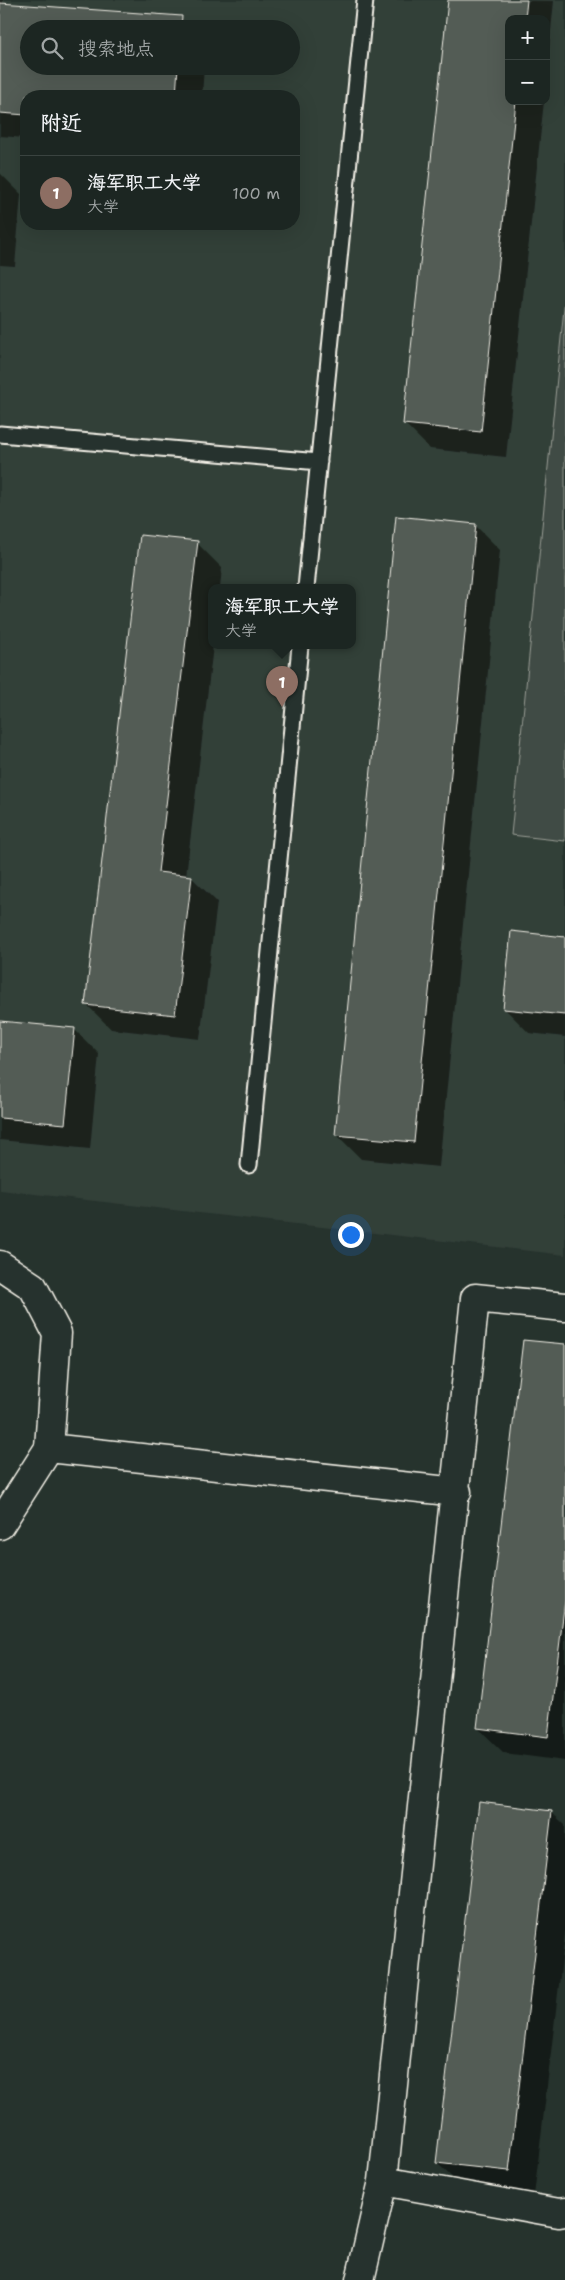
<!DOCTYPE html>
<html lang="zh">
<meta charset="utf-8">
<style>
body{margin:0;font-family:"Shantell Sans","LXGW WenKai TC",sans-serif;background:#29322f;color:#f1f3f6}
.controls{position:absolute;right:15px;top:15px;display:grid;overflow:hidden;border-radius:10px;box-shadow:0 5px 20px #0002}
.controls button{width:45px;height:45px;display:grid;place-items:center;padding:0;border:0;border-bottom:1px solid #3a4340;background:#1c2622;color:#f1f3f6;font:25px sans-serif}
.you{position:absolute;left:350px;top:1234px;width:18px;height:18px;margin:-12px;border:4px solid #fff;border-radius:50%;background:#1a73e8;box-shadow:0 0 0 8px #1a73e833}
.badge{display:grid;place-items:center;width:32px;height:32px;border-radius:50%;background:#d93025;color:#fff;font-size:16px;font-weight:700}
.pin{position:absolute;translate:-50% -41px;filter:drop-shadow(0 1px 2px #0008)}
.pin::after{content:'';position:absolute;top:26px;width:18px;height:15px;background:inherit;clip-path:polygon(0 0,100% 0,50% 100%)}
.popup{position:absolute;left:208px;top:584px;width:148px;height:65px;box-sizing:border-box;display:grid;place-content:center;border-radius:10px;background:#1c2622;filter:drop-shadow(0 1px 4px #0005);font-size:16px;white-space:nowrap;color:#a0a5a5}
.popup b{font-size:19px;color:#f1f3f6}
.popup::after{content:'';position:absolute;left:50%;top:100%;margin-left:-10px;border:10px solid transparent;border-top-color:#1c2622}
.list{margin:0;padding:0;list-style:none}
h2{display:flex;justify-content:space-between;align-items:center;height:65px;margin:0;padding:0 20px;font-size:21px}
h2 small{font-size:16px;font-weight:400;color:#a0a5a5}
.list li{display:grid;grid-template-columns:32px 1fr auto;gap:15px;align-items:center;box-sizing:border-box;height:75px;padding:0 20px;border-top:1px solid #3a4340}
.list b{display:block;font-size:19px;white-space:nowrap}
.list p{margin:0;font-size:16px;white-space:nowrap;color:#a0a5a5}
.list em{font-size:16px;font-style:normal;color:#a0a5a5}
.icon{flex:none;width:28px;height:28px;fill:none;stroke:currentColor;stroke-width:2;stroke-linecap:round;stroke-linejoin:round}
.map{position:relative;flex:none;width:565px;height:2280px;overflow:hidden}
.search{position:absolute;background:#1c2622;box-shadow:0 5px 20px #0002;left:20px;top:20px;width:280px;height:55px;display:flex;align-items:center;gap:12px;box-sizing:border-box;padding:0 18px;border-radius:28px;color:#a0a5a5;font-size:19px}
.panel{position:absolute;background:#1c2622;box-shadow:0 5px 20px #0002;left:20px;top:90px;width:280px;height:140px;border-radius:20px}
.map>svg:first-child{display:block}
</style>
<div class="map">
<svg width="565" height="2280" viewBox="0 0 565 2280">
<rect width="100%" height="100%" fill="#26332d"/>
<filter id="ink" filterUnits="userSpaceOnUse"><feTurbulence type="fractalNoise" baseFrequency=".02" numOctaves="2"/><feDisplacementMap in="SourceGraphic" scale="10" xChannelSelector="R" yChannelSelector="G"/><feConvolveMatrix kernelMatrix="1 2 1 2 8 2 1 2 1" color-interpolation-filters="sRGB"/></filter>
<g filter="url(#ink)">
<path fill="#333f39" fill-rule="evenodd" d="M 0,0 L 565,0 L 565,1255 L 0,1190 ZM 509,19 L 546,19 L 546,101 L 509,101 ZM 29,29 L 291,29 L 291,66 L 29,66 ZM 26,96 L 294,96 L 294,224 L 26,224 ZM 212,588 L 352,588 L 352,646 L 212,646 Z"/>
<path fill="#414b45" stroke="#9a9e96" d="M 565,298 L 565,841 L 511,835 Z"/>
<path fill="#0007" d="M 0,0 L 3,0 L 3,4 L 181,18 L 192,29 L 29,29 L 29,66 L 204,66 L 202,96 L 26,96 L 26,138 L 0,136 Z
M 450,0 L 554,1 L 546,79 L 546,19 L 509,19 L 509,101 L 544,101 L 506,457 L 430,449 L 405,424 Z
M 0,173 L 21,194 L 15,266 L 0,265 Z
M 475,525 L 500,550 L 439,1167 L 361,1159 L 336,1134 Z
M 197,543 L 222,568 L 220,588 L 212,588 L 213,646 L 186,876 L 191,877 L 217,902 L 200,1039 L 111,1029 L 86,1004 Z
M 565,938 L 565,1037 L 529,1033 L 504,1008 Z
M 0,1022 L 74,1029 L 99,1054 L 90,1149 L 0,1140 Z
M 565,1345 L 565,1761 L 504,1753 L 478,1728 Z
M 551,1812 L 565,1825 L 565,1934 L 534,2196 L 463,2188 L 437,2163 Z"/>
<path fill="#525c55" stroke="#f4f1e8" d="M 448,0 L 527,0 L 525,19 L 509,19 L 509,101 L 516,101 L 481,432 L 403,424 Z
M 0,3 L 182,16 L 181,29 L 29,29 L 29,66 L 178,66 L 176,96 L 26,96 L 26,115 L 0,113 Z
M 396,516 L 476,524 L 414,1142 L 335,1135 Z
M 140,535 L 198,541 L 158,872 L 192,876 L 175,1015 L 85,1005 Z
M 511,931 L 565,937 L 565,1015 L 503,1009 Z
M 0,1021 L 75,1028 L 65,1124 L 0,1118 Z
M 523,1340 L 565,1344 L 565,1600 L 548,1737 L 477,1728 Z
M 479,1802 L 552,1811 L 509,2171 L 436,2163 Z"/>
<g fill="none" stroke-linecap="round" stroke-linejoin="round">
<g stroke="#f4f1e8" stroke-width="19">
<path id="lane" d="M 0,434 L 319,462
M 306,588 L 365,0
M 249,1165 L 300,646"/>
</g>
<g stroke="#f4f1e8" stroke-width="31">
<path id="street" d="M 0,1265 L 33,1287 L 57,1333 L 49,1448 L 0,1525
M 49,1448 L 457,1492
M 383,2181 L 559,2213 L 565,2212
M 360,2280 L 383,2181 L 475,1298 L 565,1307"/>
</g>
<use href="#lane" stroke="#26332d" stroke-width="15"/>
<use href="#street" stroke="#26332d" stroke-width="28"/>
</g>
</g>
</svg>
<div class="controls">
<button>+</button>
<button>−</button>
</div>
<div class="you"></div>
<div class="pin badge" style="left:282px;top:707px;background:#8d6e63">1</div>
<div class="popup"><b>海军职工大学</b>大学</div>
<div class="search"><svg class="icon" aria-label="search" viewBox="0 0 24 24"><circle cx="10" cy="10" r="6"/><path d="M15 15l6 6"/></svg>搜索地点</div>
<section class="panel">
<h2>附近<small></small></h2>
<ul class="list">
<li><span class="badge" style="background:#8d6e63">1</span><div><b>海军职工大学</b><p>大学</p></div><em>100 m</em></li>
</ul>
</section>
</div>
